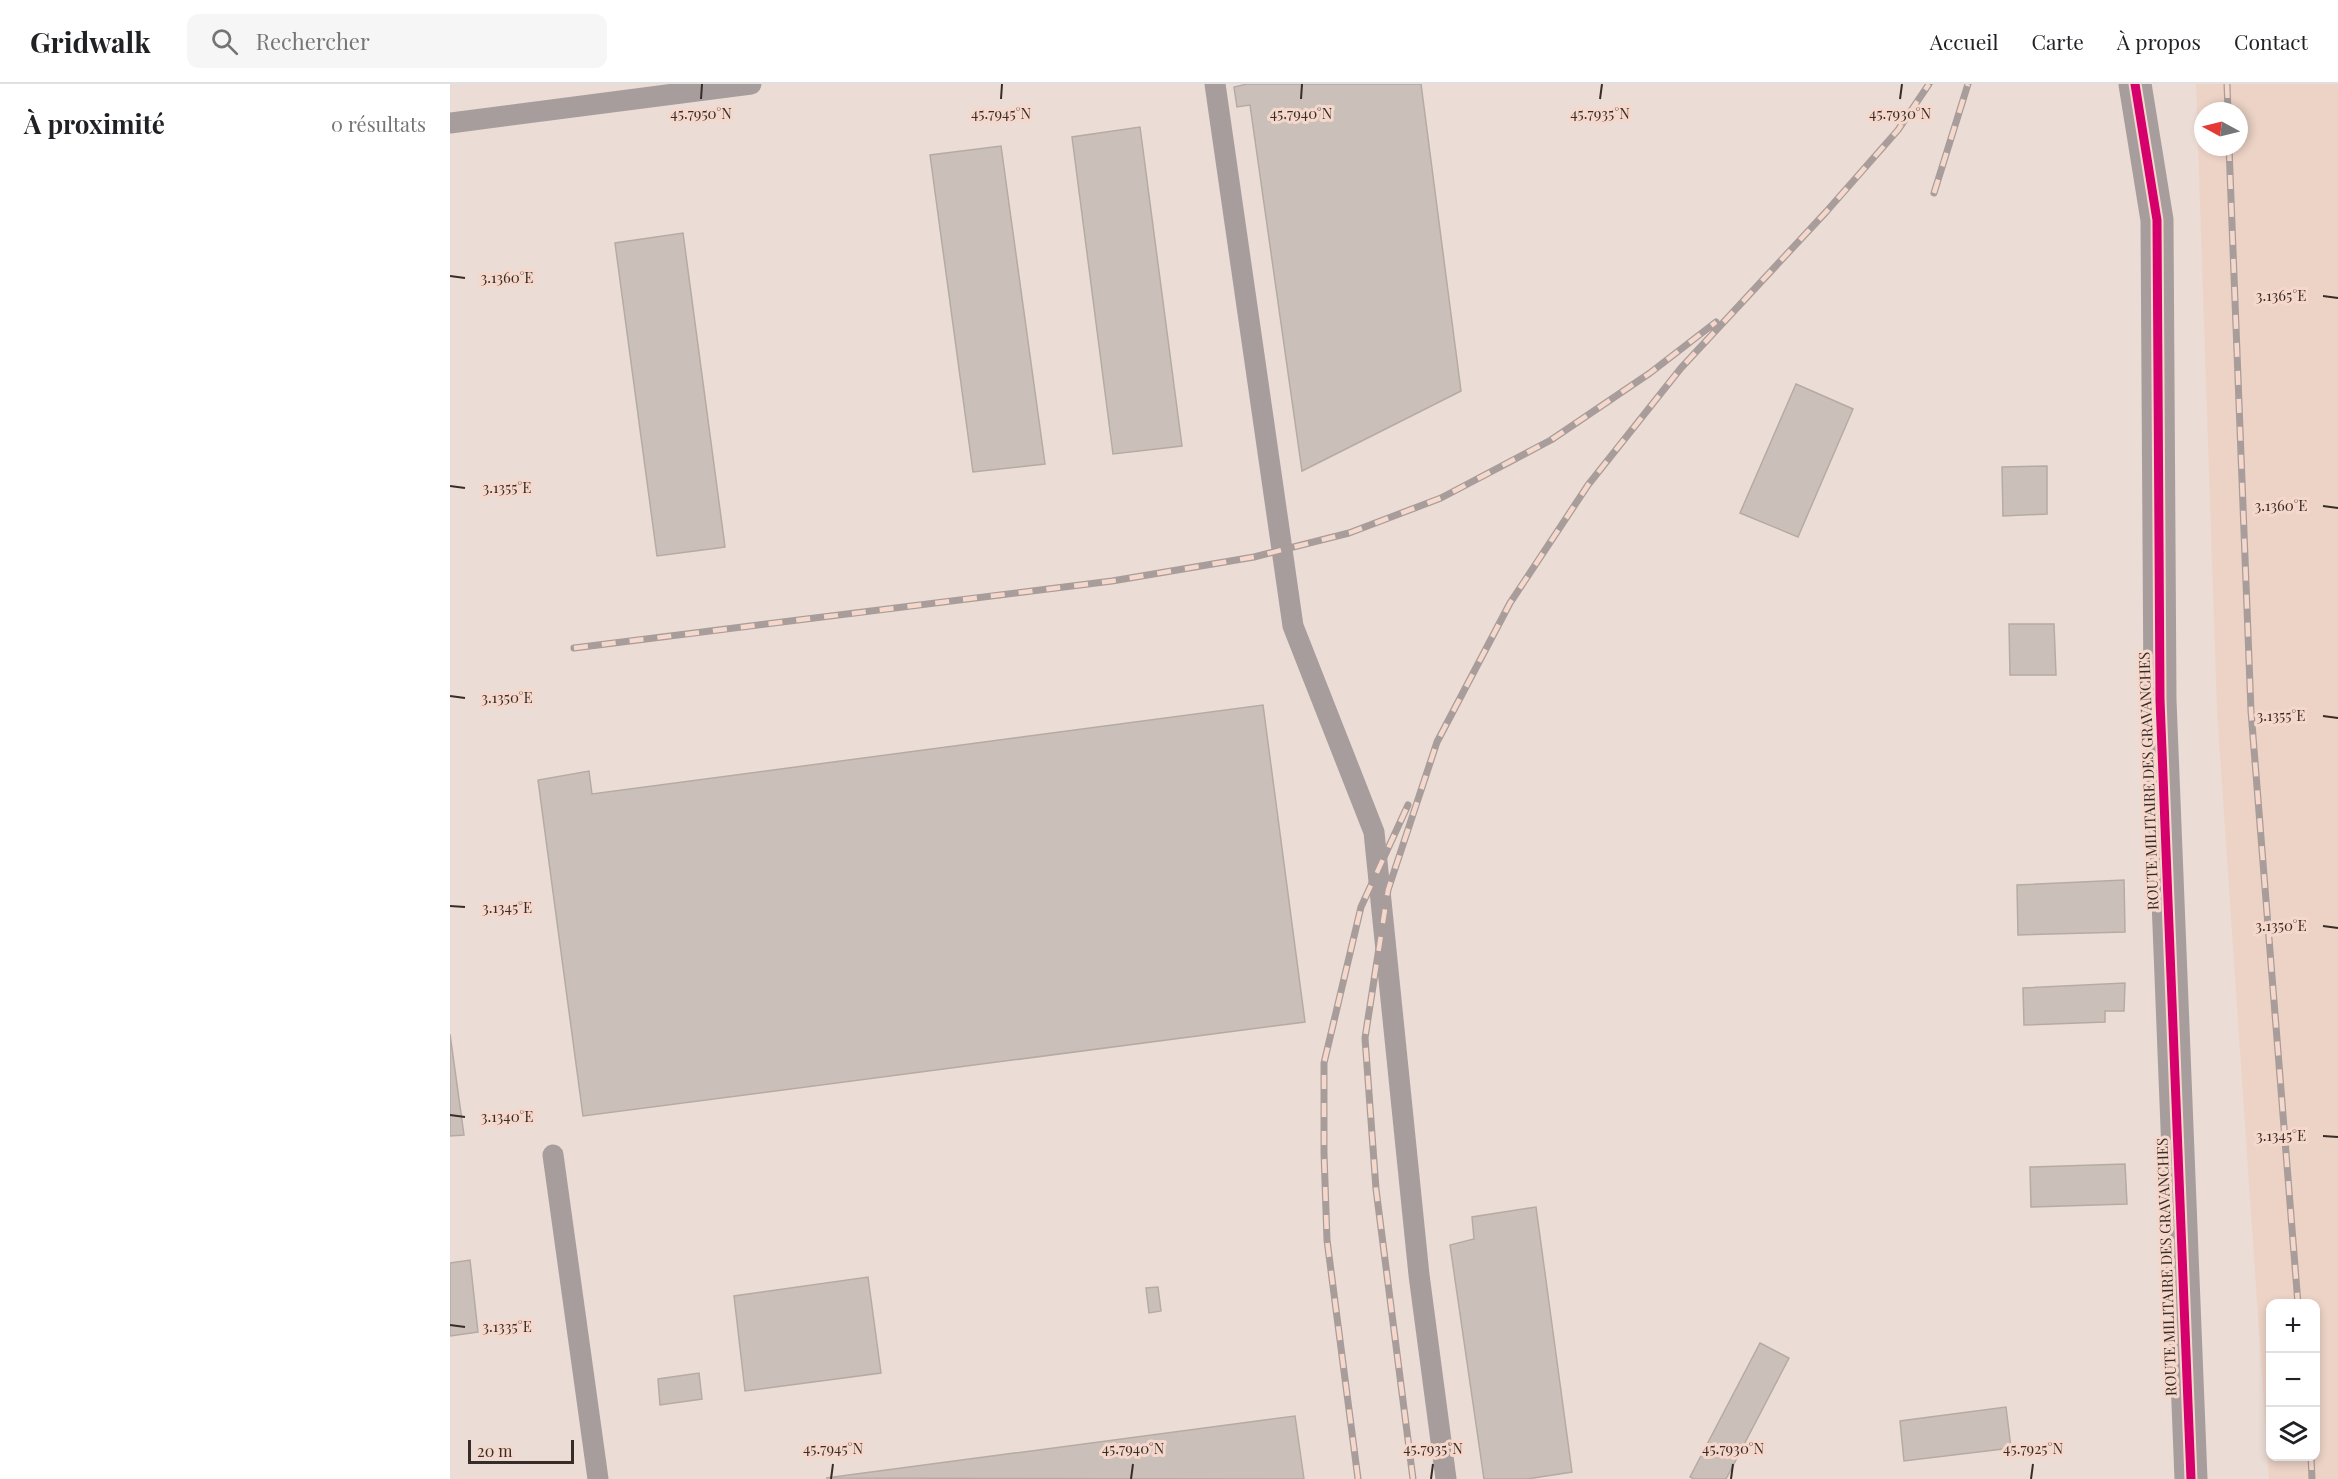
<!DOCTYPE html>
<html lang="fr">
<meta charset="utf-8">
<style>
body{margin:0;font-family:"Playfair Display",serif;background:#f6f6f6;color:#202124}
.controls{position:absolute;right:18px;bottom:18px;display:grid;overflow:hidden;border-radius:12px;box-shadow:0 3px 9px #0003}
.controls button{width:54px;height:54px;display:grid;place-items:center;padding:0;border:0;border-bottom:2px solid #e0e0e0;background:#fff;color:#202124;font:30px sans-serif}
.compass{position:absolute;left:1744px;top:18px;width:54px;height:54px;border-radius:50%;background:#fff;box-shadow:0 3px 9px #0003;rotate:277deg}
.scale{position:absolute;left:18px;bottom:15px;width:106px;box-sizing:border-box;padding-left:6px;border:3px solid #372c27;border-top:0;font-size:16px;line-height:21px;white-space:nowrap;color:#372c27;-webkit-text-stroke:4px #f5d8cb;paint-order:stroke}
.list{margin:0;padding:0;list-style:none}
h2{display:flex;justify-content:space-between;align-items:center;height:78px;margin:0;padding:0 24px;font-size:26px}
h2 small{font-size:20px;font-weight:400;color:#757577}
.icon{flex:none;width:33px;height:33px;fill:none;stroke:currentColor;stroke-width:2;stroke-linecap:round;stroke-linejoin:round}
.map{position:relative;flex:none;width:1888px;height:1395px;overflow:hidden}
header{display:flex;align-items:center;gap:36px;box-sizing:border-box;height:84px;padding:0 30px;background:#fff;border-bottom:2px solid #e0e0e0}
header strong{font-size:28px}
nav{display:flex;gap:33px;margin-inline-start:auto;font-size:21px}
.search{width:420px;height:54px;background:#f6f6f6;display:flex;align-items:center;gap:15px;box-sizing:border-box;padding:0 21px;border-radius:12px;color:#757577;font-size:22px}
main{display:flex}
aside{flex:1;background:#fff}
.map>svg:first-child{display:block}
</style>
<header>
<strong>Gridwalk</strong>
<div class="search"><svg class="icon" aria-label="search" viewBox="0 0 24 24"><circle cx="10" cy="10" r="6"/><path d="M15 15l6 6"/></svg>Rechercher</div>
<nav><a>Accueil</a><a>Carte</a><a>À propos</a><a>Contact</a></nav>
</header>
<main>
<aside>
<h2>À proximité<small>0 résultats</small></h2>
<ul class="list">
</ul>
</aside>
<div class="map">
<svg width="1888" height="1395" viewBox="0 0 1888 1395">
<rect width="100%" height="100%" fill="#ebdcd5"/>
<path fill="#edd3c6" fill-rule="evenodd" d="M 1746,0 L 1888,0 L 1888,1395 L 1819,1395 L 1767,627 ZM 1753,27 L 1789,27 L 1789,63 L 1753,63 ZM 1820,1220 L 1866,1220 L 1866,1372 L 1820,1372 Z"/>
<path fill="#cac0b9" stroke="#b5aba4" stroke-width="1.5" d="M 971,0 L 1011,307 L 852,387 L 800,21 L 787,23 L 784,3 L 797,0 Z
M 690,43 L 732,362 L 663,370 L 622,53 Z
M 551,62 L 595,380 L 523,388 L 480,71 Z
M 233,149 L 275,463 L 207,472 L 165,159 Z
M 1346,300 L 1403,325 L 1348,453 L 1290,429 Z
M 1597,382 L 1597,430 L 1553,432 L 1552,383 Z
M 1559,540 L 1604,540 L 1606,591 L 1560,591 Z
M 813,621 L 855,938 L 133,1032 L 88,696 L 139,687 L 142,710 Z
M 1674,796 L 1675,848 L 1568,851 L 1567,801 Z
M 1675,899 L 1674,927 L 1655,927 L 1655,938 L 1574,941 L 1573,904 Z
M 0,950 L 14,1051 L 0,1052 Z
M 1675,1080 L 1677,1120 L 1581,1123 L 1580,1083 Z
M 1086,1123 L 1122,1388 L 1077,1395 L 1034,1395 L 1000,1161 L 1024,1155 L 1022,1133 Z
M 20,1176 L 28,1248 L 0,1252 L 0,1179 Z
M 418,1193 L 431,1289 L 295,1307 L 284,1212 Z
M 708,1203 L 711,1227 L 699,1229 L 696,1204 Z
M 1310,1259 L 1339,1274 L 1276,1395 L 1244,1395 L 1240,1393 Z
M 249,1289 L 252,1315 L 210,1321 L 208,1295 Z
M 1556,1323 L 1561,1364 L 1454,1377 L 1450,1337 Z
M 845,1332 L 854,1395 L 376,1394 Z"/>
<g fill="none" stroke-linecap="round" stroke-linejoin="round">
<path stroke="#a89d9d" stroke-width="21" d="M 765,0 L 843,542 L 924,748 L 969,1191 L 996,1395
M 0,39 L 301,0
M 103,1071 L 148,1395"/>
<path stroke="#a89d9d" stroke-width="33" d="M 1685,0 L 1707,136 L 1710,616 L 1741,1395"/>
<g stroke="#a89d9a" stroke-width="7">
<path id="rail" d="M 1777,0 L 1778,27
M 1779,63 L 1801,627 L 1848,1220
M 1484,109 L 1518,0
M 124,564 L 662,497 L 804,473 L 899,449 L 991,414 L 1101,356 L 1200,289 L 1266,238
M 1861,1372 L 1862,1395
M 908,1395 L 877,1156 L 874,1069 L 874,979 L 911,823 L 958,721
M 963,1395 L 926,1105 L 915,954 L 938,806 L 987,658 L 1060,519 L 1138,401 L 1231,284 L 1376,128 L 1448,46 L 1479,0"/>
</g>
<use href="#rail" stroke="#f5d8cb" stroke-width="4.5" stroke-dasharray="14" stroke-linecap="butt"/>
<g stroke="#f5d8cb" stroke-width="13">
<path id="cycleway" d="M 1685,0 L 1707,136 L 1710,616 L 1741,1395"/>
</g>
<use href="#cycleway" stroke="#d6006c" stroke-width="9"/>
</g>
<path fill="none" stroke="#372c27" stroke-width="2" d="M 251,15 L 252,0M 551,15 L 552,0M 851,15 L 852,0M 1150,15 L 1152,0M 1450,15 L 1452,0M 0,192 L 15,194M 1873,212 L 1888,214M 0,402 L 15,404M 1873,422 L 1888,424M 0,612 L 15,614M 1873,632 L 1888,634M 0,822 L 15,823M 1873,842 L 1888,844M 0,1031 L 15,1033M 1873,1052 L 1888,1053M 0,1241 L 15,1243M 381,1395 L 383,1380M 681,1395 L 683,1380M 981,1395 L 983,1380M 1281,1395 L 1283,1380M 1581,1395 L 1583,1380"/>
<g text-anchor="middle" stroke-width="6" stroke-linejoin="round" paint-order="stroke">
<g font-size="15" fill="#372c27" stroke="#f5d8cb">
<text transform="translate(1699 697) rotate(-92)" y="5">ROUTE MILITAIRE DES GRAVANCHES</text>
<text transform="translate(1717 1183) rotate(-92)" y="5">ROUTE MILITAIRE DES GRAVANCHES</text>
</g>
</g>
<g font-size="15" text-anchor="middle" fill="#372c27" stroke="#f5d8cb" stroke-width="6" stroke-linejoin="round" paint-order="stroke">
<text x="251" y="35">45.7950°N</text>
<text x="551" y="35">45.7945°N</text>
<text x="851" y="35">45.7940°N</text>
<text x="1150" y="35">45.7935°N</text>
<text x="1450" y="35">45.7930°N</text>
<text x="57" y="199">3.1360°E</text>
<text x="1831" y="217">3.1365°E</text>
<text x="57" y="409">3.1355°E</text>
<text x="1831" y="427">3.1360°E</text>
<text x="57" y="619">3.1350°E</text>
<text x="1831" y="637">3.1355°E</text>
<text x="57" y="829">3.1345°E</text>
<text x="1831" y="847">3.1350°E</text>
<text x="57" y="1038">3.1340°E</text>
<text x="1831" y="1057">3.1345°E</text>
<text x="57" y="1248">3.1335°E</text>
<text x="383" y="1370">45.7945°N</text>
<text x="683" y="1370">45.7940°N</text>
<text x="983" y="1370">45.7935°N</text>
<text x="1283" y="1370">45.7930°N</text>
<text x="1583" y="1370">45.7925°N</text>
</g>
</svg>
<div class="controls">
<button>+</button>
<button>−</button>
<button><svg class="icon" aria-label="layers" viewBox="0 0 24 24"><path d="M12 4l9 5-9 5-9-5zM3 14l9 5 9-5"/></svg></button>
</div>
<svg class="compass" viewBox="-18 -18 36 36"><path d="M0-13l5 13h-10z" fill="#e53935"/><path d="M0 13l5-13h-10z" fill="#757577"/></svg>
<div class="scale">20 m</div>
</div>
</main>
